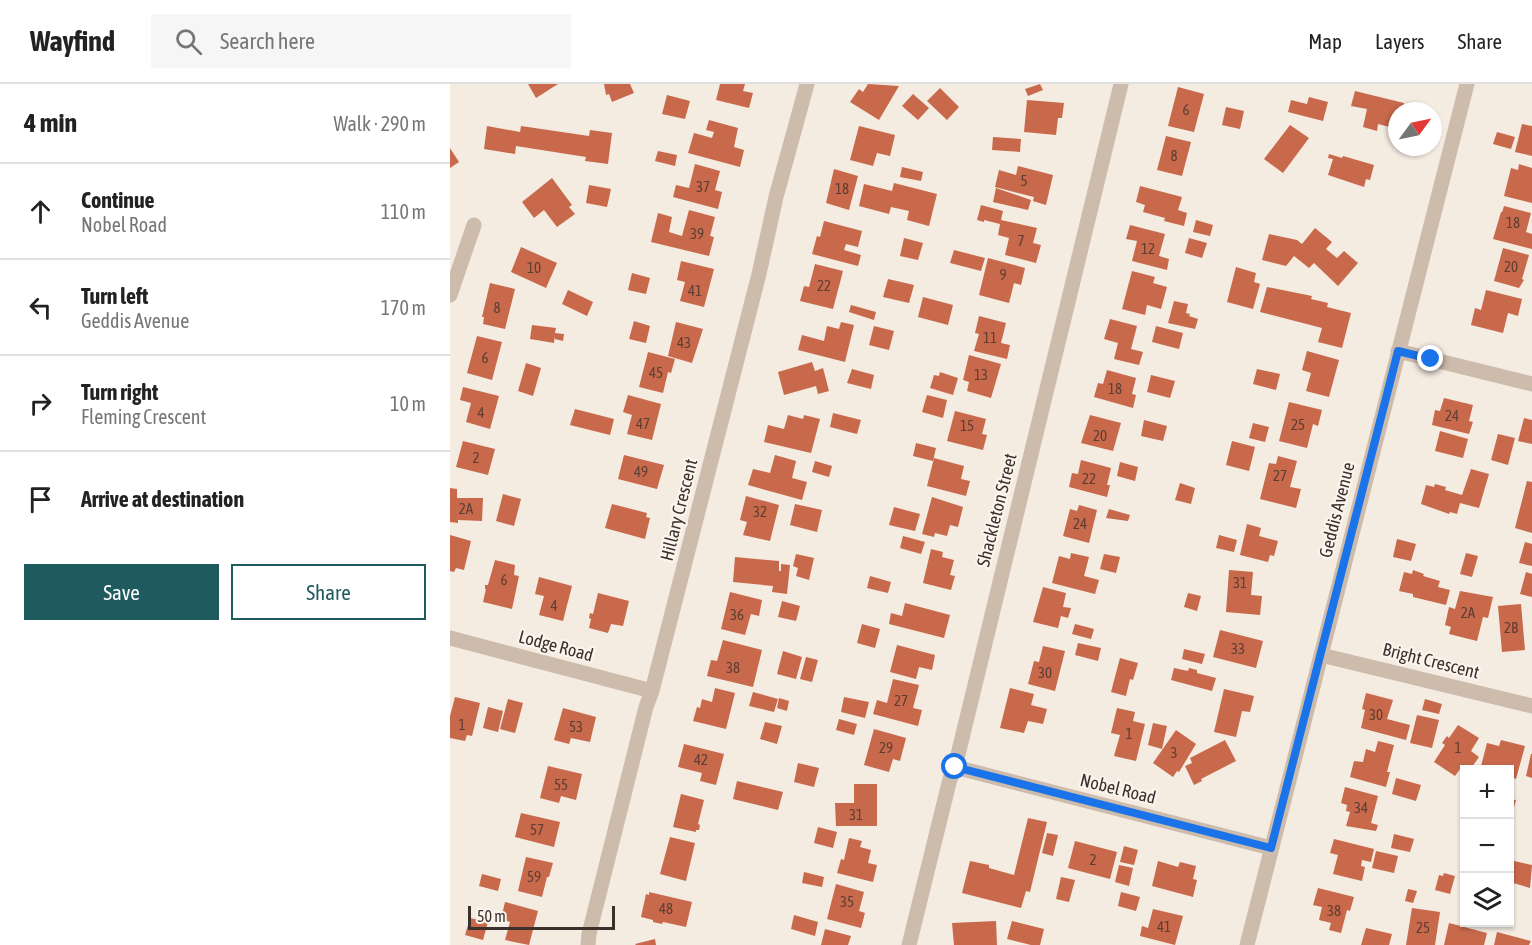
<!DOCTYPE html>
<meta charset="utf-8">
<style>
body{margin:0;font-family:"Asap Condensed",sans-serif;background:#f6f6f6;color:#222}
.controls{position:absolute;right:18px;bottom:18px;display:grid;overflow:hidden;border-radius:0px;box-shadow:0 2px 4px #0004}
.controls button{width:54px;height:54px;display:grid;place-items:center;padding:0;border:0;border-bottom:2px solid #e0e0e0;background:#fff;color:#222;font:30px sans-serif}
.compass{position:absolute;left:938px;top:18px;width:54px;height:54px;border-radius:50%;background:#fff;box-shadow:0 2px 4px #0004;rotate:57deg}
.scale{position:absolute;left:18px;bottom:15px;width:147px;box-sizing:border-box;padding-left:6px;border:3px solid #3b302b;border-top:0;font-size:16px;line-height:21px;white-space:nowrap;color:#3b302b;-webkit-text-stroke:4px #fbf5ee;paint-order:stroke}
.stop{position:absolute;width:18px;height:18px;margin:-14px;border:4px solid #1a73e8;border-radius:50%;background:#fff}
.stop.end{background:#1a73e8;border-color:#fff;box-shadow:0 2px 6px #0008}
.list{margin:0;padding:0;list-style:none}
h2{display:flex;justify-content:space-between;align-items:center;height:78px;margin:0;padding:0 24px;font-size:26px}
h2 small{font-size:20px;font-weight:400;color:#767676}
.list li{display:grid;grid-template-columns:39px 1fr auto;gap:18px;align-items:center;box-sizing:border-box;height:96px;padding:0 24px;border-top:2px solid #e0e0e0}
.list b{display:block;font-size:22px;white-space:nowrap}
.list p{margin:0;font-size:20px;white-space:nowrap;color:#767676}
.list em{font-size:20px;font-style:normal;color:#767676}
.actions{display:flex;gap:12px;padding:18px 24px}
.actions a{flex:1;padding:14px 0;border:2px solid #1f5a5e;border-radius:0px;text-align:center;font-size:21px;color:#1f5a5e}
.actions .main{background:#1f5a5e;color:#fff}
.icon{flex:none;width:33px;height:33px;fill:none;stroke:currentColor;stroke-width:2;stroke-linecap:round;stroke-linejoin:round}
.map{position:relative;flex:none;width:1082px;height:861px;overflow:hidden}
header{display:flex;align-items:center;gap:36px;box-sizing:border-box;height:84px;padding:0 30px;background:#fff;border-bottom:2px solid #e0e0e0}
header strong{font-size:28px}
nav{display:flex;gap:33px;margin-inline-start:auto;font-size:21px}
.search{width:420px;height:54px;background:#f6f6f6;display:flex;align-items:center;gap:15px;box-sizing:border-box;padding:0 21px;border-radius:0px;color:#767676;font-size:22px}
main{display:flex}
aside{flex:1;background:#fff}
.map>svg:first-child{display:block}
</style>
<header>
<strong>Wayfind</strong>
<div class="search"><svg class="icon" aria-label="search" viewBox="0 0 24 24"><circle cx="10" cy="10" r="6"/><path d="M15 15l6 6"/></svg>Search here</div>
<nav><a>Map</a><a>Layers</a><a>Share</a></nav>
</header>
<main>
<aside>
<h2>4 min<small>Walk · 290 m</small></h2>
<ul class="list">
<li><svg class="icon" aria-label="ahead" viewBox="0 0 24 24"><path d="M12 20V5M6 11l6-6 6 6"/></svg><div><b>Continue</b><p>Nobel Road</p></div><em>110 m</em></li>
<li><svg class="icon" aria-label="left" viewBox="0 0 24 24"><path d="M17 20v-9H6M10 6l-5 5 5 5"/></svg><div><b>Turn left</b><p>Geddis Avenue</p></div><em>170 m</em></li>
<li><svg class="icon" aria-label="right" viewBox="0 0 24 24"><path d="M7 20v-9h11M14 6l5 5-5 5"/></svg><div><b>Turn right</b><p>Fleming Crescent</p></div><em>10 m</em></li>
<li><svg class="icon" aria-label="arrive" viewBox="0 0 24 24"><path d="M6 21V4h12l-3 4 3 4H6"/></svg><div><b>Arrive at destination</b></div></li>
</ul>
<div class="actions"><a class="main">Save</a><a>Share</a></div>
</aside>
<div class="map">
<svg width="1082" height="861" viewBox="0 0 1082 861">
<rect width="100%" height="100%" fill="#f4ebe1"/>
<path fill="#c8694b" d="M 78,0 L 108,0 L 86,14 Z
M 154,0 L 180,0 L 184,9 L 162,18 L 159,10 L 156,11 Z
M 270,0 L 295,0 L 293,7 L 303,9 L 299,24 L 266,16 Z
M 418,0 L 449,2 L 429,36 L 400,18 L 409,5 L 413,8 Z
M 590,0 L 593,6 L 578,12 L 575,5 Z
M 728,3 L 754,10 L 744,48 L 718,42 Z
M 490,4 L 509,23 L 497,36 L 477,17 Z
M 905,7 L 954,19 L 952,27 L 947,27 L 947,45 L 928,40 L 927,47 L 913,43 L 917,25 L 901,22 Z
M 463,10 L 479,24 L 468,36 L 452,22 Z
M 217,11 L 240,17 L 235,35 L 212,30 Z
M 859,13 L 878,18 L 873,37 L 838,28 L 841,16 L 857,20 Z
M 577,16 L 614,19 L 612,34 L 608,34 L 606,51 L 574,48 Z
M 776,23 L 794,27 L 790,45 L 772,41 Z
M 259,36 L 288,44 L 284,63 L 294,66 L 290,83 L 238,69 L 244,49 L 262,54 L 264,48 L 256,46 Z
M 1072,40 L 1082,42 L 1082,72 L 1065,68 Z
M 840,41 L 859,54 L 833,89 L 814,75 Z
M 37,42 L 70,48 L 71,42 L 139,52 L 140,46 L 162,49 L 158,80 L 135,77 L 136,73 L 66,62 L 65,70 L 34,65 Z
M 409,42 L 445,51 L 440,72 L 427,69 L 423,82 L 400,76 Z
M 1047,48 L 1065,53 L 1061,65 L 1043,60 Z
M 716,52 L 741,58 L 732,92 L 707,86 Z
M 543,53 L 571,55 L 570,68 L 542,66 Z
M 0,64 L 9,78 L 0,84 Z
M 208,67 L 227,71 L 225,82 L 205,77 Z
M 879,70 L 892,74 L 893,72 L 924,81 L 920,96 L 916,95 L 914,103 L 878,91 L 883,75 L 878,74 Z
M 245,80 L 270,87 L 265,106 L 272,108 L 268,125 L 223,113 L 226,101 L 239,104 Z
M 1069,80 L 1082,84 L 1082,119 L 1054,112 L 1061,84 L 1068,86 Z
M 568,82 L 603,91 L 596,121 L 583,117 L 584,113 L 545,103 L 549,86 L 566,91 Z
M 452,83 L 473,88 L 471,97 L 450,93 Z
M 384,85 L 408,92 L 399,126 L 376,119 Z
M 102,94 L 122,121 L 119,123 L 125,130 L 107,143 L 94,126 L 84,134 L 72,118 Z
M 444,99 L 487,110 L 479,142 L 457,136 L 459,127 L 441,123 L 439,130 L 409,122 L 414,100 L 442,107 Z
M 139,101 L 161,105 L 157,123 L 136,119 Z
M 690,102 L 732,113 L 728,126 L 737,129 L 734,142 L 714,137 L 715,134 L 693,128 L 695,121 L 686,118 Z
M 546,104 L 581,116 L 578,126 L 543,118 Z
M 531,121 L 553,127 L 551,136 L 587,144 L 583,159 L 591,161 L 586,179 L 555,171 L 559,154 L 548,151 L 550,140 L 534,136 L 534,138 L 527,136 Z
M 1054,122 L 1081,129 L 1076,148 L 1082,150 L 1082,165 L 1043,155 L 1051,128 L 1052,128 Z
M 239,126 L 265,133 L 260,152 L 264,153 L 259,172 L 201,158 L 208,129 L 222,133 L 219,148 L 232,152 Z
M 746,136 L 763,141 L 760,152 L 743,148 Z
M 374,137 L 412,147 L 408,163 L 396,160 L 394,166 L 411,171 L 408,182 L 362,170 L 367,152 L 370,153 Z
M 680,141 L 715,150 L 709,172 L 719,175 L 717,186 L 682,177 L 687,157 L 676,155 Z
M 865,144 L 882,158 L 876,165 L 887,174 L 894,167 L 908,179 L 888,202 L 864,179 L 859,184 L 844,172 L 836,182 L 812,176 L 819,150 L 847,156 L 852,160 Z
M 454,154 L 473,159 L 468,176 L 450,172 Z
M 739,154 L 757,159 L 752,174 L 735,169 Z
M 71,163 L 107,179 L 96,204 L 61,188 Z
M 1053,164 L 1079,171 L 1072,195 L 1074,196 L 1069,204 L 1044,197 Z
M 504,166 L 535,174 L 531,187 L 500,179 Z
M 538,174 L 575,184 L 571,201 L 564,199 L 559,219 L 529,211 Z
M 231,177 L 264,185 L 254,223 L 230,217 L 235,198 L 227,196 Z
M 365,180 L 393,187 L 383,225 L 350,217 L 354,202 L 359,203 Z
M 786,183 L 806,189 L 804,198 L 810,200 L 803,225 L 777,218 Z
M 682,187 L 705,193 L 703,199 L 717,203 L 711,225 L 697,221 L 695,231 L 672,225 Z
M 182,189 L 200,194 L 196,210 L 178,206 Z
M 438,195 L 464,201 L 459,219 L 433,213 Z
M 40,199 L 65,205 L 55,245 L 33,240 L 34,233 L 32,233 Z
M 817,203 L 862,212 L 861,215 L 878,219 L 877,223 L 901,229 L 892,264 L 868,258 L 872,244 L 810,228 Z
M 118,206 L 143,218 L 137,232 L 112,220 Z
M 1036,206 L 1072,215 L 1068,232 L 1058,229 L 1053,249 L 1021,241 L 1025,224 L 1031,226 Z
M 473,213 L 503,221 L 498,241 L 468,233 Z
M 724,217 L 738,220 L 736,229 L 740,230 L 739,232 L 748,235 L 745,245 L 718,239 Z
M 401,221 L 426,228 L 424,236 L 399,228 Z
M 529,232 L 556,239 L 551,259 L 560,261 L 557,275 L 524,267 L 529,250 L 525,249 Z
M 660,235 L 687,242 L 681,265 L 693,268 L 689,281 L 664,275 L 668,259 L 654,255 Z
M 184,237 L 200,242 L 196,259 L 179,255 Z
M 226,238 L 253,245 L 242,279 L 218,272 Z
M 391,238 L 404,241 L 395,278 L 348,266 L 352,251 L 374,257 L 377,242 L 389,245 Z
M 82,241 L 106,244 L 105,249 L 114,250 L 113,257 L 105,255 L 105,251 L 104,259 L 80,255 Z
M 424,242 L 444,247 L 439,266 L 419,261 Z
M 706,242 L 733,249 L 729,265 L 702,258 Z
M 27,252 L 52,258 L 42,296 L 17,289 Z
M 857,267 L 889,276 L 879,313 L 856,307 L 861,289 L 852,286 Z
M 198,268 L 225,275 L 221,289 L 218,288 L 213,309 L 189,303 Z
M 519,271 L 551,280 L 541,314 L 517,307 L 519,298 L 513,296 Z
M 362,278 L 365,287 L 373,284 L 379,307 L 368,310 L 366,302 L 334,311 L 328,288 Z
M 76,279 L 91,284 L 83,312 L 68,307 Z
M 402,285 L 424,291 L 421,305 L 397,299 Z
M 807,285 L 830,290 L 826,306 L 803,300 Z
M 657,286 L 686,294 L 682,310 L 686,311 L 683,324 L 644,313 L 648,299 L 653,300 Z
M 490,288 L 508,294 L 503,311 L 480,304 L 484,291 L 489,292 Z
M 701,291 L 725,297 L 720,314 L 697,308 Z
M 13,303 L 49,312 L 40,345 L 16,338 L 21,319 L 10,316 Z
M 178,311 L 211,320 L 202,356 L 177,350 L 182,331 L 173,328 Z
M 477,311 L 497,316 L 493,334 L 472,328 Z
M 994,314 L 1023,321 L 1019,337 L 1023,338 L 1019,350 L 982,341 L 985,326 L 990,327 Z
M 839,318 L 872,326 L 868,342 L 863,340 L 857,364 L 829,357 Z
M 125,325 L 164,335 L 160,351 L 120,341 Z
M 505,327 L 536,335 L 532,350 L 537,351 L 533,366 L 497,357 Z
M 383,329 L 411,336 L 407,350 L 380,343 Z
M 338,331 L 353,335 L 354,331 L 370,335 L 361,369 L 314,358 L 318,341 L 334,345 Z
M 640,331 L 671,339 L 663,367 L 631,359 Z
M 1074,334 L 1082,336 L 1082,360 L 1068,357 Z
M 694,336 L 717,342 L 713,357 L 691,352 Z
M 803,339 L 819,343 L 815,358 L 799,354 Z
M 990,347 L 1018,355 L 1013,374 L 985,367 Z
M 1048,350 L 1065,354 L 1058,381 L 1041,376 Z
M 13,357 L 45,365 L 38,391 L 6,383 Z
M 782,357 L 805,363 L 799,387 L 776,381 Z
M 466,359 L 486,364 L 483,377 L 463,372 Z
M 174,371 L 214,381 L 207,405 L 168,395 Z
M 325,371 L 346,377 L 342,394 L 357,398 L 352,416 L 298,401 L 303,385 L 320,389 Z
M 828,372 L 847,377 L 840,403 L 851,405 L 846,424 L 810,415 L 819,379 L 826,380 Z
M 484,374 L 514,382 L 511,395 L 520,397 L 516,412 L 477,402 Z
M 631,376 L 661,384 L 657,401 L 660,401 L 657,413 L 619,403 L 622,389 L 628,390 Z
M 365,377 L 382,382 L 379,393 L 362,388 Z
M 670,378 L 688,383 L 685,397 L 667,392 Z
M 1021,385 L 1039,390 L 1029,424 L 1010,419 L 1007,430 L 1000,428 L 999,430 L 971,420 L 976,401 L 984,403 L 985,400 L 996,403 L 995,406 L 1012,411 Z
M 1077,397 L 1082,398 L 1082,449 L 1065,444 Z
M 730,399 L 745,404 L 741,420 L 725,416 Z
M 0,404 L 7,405 L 7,414 L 33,414 L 32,437 L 8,436 L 8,439 L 0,438 Z
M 53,410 L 71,415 L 64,442 L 46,437 Z
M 296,412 L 329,421 L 320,457 L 293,451 L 297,438 L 290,436 Z
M 482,413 L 513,423 L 508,443 L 500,441 L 497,452 L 485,449 L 484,453 L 472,450 Z
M 162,420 L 197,429 L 196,433 L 200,434 L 195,455 L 155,444 Z
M 345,420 L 372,426 L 367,448 L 340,441 Z
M 629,421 L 647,426 L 639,459 L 613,452 L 620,425 L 627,427 Z
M 444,423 L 470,430 L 465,447 L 439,441 Z
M 659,425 L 680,431 L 678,437 L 656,434 Z
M 797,440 L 811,444 L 809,452 L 828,457 L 824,472 L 820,471 L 818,478 L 790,471 Z
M 0,451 L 21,457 L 14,486 L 6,484 L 4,488 L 0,487 Z
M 769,451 L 787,456 L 784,468 L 766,464 Z
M 453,452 L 475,458 L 471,470 L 450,464 Z
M 947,455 L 966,460 L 961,477 L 943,473 Z
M 1075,458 L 1082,460 L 1082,482 L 1069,479 Z
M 481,465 L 493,468 L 492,473 L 504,476 L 500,491 L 505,492 L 501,506 L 473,499 Z
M 621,469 L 639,473 L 634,492 L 649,496 L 645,510 L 602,499 L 609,472 L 620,475 Z
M 1016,469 L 1028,472 L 1022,493 L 1010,490 Z
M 346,470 L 364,474 L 359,496 L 346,492 L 348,484 L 343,482 Z
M 654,470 L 670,473 L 666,489 L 650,485 Z
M 285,473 L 329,477 L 329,487 L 331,487 L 331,480 L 340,481 L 337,510 L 322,508 L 323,502 L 283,498 Z
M 45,476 L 65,481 L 64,491 L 69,492 L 62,525 L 33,518 L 36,505 L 35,505 L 35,501 L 38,501 Z
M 779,486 L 803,488 L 801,511 L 812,512 L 810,531 L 776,528 Z
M 963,486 L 974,490 L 973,492 L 990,497 L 988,503 L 1000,506 L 996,521 L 963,513 L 963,510 L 949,507 L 954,488 L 962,490 Z
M 1076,488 L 1082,490 L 1082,513 L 1070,510 Z
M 420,492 L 441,498 L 438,509 L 417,504 Z
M 89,493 L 122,502 L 113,537 L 89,531 L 94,512 L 85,510 Z
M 593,503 L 616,509 L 613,523 L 621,524 L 618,534 L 611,532 L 608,544 L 583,538 Z
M 1010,507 L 1043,513 L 1038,534 L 1033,533 L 1027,557 L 999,550 L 1001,543 L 995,541 L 999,523 L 1005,525 Z
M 280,508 L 312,516 L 309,532 L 301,530 L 295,551 L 271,545 Z
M 148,509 L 179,517 L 173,542 L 161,540 L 158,549 L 139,544 L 141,535 L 139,534 L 140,529 L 143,530 Z
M 738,509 L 751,512 L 747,527 L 734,523 Z
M 332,517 L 350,522 L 346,537 L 328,533 Z
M 455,519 L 500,531 L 494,554 L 439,540 L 441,529 L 452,532 Z
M 1071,520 L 1075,566 L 1052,568 L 1048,522 Z
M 412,540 L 430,545 L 425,564 L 407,559 Z
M 625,540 L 644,545 L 641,555 L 622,550 Z
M 770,546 L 813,557 L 806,584 L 763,573 Z
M 273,556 L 312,566 L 303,603 L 257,592 L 261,576 L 267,577 Z
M 628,559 L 651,564 L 648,577 L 625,571 Z
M 447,561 L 485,571 L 482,586 L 469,583 L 466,595 L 440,588 Z
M 593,562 L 615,567 L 605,607 L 578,600 L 584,577 L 589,578 Z
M 734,565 L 755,570 L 752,580 L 732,575 Z
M 333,567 L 352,573 L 346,595 L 327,590 Z
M 356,573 L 368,576 L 362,598 L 350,595 Z
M 670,574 L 688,579 L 683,596 L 680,595 L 676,612 L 661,608 Z
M 724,584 L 738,587 L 739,584 L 747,586 L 747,589 L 766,594 L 762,607 L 721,596 Z
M 443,595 L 469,601 L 463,624 L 472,626 L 468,642 L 423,630 L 427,616 L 437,619 Z
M 265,604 L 285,609 L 276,645 L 243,637 L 247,623 L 250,624 L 252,615 L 262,618 Z
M 560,604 L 584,610 L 581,621 L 597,625 L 593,640 L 578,637 L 574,649 L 550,644 Z
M 774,605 L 804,612 L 800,628 L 792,627 L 786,653 L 764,648 Z
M 303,608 L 328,615 L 324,628 L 299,622 Z
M 916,609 L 943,616 L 937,635 L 960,641 L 956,656 L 911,644 L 915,626 L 912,625 Z
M 5,613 L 30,619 L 22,652 L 17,651 L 15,657 L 0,654 L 0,632 Z
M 394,613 L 419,618 L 415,634 L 391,628 Z
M 329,614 L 339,617 L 337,627 L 327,624 Z
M 58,615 L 73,619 L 65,649 L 50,645 Z
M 975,615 L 992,620 L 989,630 L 972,626 Z
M 38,623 L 53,627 L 48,648 L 33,644 Z
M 113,624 L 146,633 L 140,658 L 121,654 L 119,660 L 104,656 Z
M 667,624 L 685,628 L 683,637 L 695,640 L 686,677 L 664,672 L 670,651 L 661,649 Z
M 967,631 L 989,636 L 982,664 L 960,659 Z
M 389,635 L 407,640 L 404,651 L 386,646 Z
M 315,638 L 332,642 L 327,660 L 310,655 Z
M 703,639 L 717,642 L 712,665 L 698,661 Z
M 1008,641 L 1029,654 L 1021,667 L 1029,673 L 1020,686 L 1014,686 L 1014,688 L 1010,685 L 1005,692 L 984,678 L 995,661 L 992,659 L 997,652 L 999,654 Z
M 424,645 L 456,654 L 450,677 L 443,675 L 439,688 L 414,681 Z
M 726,646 L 746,660 L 729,688 L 727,687 L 723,693 L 703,679 Z
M 775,656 L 786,677 L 751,695 L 752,697 L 744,701 L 735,682 L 742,679 L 740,674 Z
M 1051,656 L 1075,662 L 1066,695 L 1060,693 L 1060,686 L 1030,686 L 1037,659 L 1049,662 Z
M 928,657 L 944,661 L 937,688 L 940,688 L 936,703 L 900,693 L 904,677 L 913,678 L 916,665 L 925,668 Z
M 234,660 L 274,670 L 266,701 L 250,697 L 252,689 L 228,683 Z
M 1081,670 L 1082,670 L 1082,694 L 1076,692 Z
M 348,679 L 369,684 L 364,703 L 344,698 Z
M 98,682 L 132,690 L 126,716 L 111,712 L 109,719 L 90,714 Z
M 946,694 L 971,701 L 966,717 L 942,710 Z
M 287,697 L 333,708 L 328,726 L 283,715 Z
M 404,700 L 427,700 L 427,742 L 386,742 L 385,719 L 404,719 Z
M 895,703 L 928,712 L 921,739 L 928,741 L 926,747 L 896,742 L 900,728 L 896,727 L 897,721 L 891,719 Z
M 231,710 L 254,716 L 248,740 L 250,741 L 249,746 L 246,746 L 246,748 L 223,743 Z
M 1060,715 L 1066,716 L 1060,738 Z
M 71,729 L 110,738 L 104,763 L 65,753 Z
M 578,734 L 597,738 L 580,808 L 576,807 L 571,824 L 512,809 L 520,777 L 539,781 L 539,784 L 564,791 Z
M 368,743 L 387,748 L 383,764 L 364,759 Z
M 597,749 L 608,751 L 603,772 L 592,769 Z
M 944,750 L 964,755 L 960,768 L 941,764 Z
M 220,753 L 245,759 L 236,797 L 210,790 Z
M 399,754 L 412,757 L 410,763 L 421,766 L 418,779 L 427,781 L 423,798 L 387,789 L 391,775 L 394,776 Z
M 884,755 L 924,765 L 921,778 L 912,776 L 911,782 L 915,783 L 912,797 L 883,790 L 888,771 L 880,769 Z
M 625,757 L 667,768 L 660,795 L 618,784 Z
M 674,762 L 688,766 L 684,781 L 670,778 Z
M 926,767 L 948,772 L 944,789 L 922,784 Z
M 76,773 L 103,779 L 99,793 L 97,793 L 92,813 L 68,807 Z
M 708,777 L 728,783 L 730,778 L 746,782 L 743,795 L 747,796 L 743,813 L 702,802 Z
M 1064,777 L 1082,781 L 1080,804 L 1060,798 Z
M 669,781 L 683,784 L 679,802 L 665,798 Z
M 354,788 L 374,793 L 372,803 L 352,799 Z
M 994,789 L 1005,792 L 1000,810 L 985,806 L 989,791 L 993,792 Z
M 32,790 L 51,795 L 48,807 L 29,802 Z
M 611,793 L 625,796 L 619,818 L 606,815 Z
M 386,800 L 414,808 L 409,827 L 415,829 L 411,844 L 377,835 Z
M 868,804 L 904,813 L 900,827 L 897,826 L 891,849 L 879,846 L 881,839 L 869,836 L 872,823 L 863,821 Z
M 958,805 L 967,807 L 963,819 L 955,817 Z
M 199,808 L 242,818 L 236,843 L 213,838 L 212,840 L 203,838 L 203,836 L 191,833 L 196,810 L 199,811 Z
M 671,808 L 690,813 L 686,827 L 668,822 Z
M 55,818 L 88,827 L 79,861 L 55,856 L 60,838 L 51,835 Z
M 962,824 L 990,828 L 985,861 L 956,861 Z
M 703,825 L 733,832 L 725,861 L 690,852 L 692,842 L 698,844 Z
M 344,831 L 368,838 L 365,852 L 341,845 Z
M 20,834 L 38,838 L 33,856 L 15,851 Z
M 546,837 L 547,861 L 504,861 L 502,839 Z
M 562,837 L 594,845 L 590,861 L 581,861 L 557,855 Z
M 999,839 L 1037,849 L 1034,861 L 994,861 Z
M 916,844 L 942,850 L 939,861 L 911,861 Z
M 375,845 L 401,852 L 398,861 L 371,861 Z
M 1047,848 L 1081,857 L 1079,861 L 1044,861 Z
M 205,855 L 206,861 L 186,861 L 185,860 Z"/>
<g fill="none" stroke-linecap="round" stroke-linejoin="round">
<path stroke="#cdbbac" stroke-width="15" d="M 0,211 L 24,141
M 948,267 L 1082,300
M 0,554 L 202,607
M 871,571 L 1082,622
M 505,683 L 821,764
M 138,861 L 139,850 L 196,623 L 202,607 L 309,190 L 326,113 L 357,0
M 459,861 L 500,695 L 505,683 L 671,0
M 797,861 L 1017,0"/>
</g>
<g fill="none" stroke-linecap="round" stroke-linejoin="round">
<path stroke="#1a73e8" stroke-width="8" d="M 505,683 L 821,764 L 948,267 L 981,275"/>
</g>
<g text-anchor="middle" stroke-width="4.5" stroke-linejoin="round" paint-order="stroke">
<g font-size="15" fill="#5e3e33">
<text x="736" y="31">6</text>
<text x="724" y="77">8</text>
<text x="574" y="102">5</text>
<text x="253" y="108">37</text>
<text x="392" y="110">18</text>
<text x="1063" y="144">18</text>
<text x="247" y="155">39</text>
<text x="571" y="162">7</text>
<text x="698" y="170">12</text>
<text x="1061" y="188">20</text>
<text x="84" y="189">10</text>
<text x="553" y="196">9</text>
<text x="374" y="207">22</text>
<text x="245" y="212">41</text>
<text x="47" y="229">8</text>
<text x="540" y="259">11</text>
<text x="234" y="264">43</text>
<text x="35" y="279">6</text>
<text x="206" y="294">45</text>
<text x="531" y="296">13</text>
<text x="665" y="310">18</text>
<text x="31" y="334">4</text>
<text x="1002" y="337">24</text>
<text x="193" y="345">47</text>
<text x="848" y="346">25</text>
<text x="517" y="347">15</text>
<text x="650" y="357">20</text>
<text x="26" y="379">2</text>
<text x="191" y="393">49</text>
<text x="830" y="397">27</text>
<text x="639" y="400">22</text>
<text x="16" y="430">2A</text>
<text x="310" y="433">32</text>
<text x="630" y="445">24</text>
<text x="54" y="501">6</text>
<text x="790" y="504">31</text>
<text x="104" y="527">4</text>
<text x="1018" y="534">2A</text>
<text x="287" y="536">36</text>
<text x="1061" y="549">2B</text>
<text x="788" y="570">33</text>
<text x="283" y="589">38</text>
<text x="595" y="594">30</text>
<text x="451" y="622">27</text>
<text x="926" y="636">30</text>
<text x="12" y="646">1</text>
<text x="126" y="648">53</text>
<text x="679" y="655">1</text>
<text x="436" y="669">29</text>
<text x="1008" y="669">1</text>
<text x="724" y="674">3</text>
<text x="251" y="681">42</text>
<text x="111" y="706">55</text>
<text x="911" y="729">34</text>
<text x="406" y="736">31</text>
<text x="87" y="751">57</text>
<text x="643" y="781">2</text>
<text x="84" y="798">59</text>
<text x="397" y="823">35</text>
<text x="216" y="830">48</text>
<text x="884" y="832">38</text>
<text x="714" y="848">41</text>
<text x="973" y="849">25</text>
</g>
<g font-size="18" fill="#3b302b" stroke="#fbf5ee">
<text transform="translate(229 426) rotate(-76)" y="6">Hillary Crescent</text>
<text transform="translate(547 426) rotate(-76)" y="6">Shackleton Street</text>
<text transform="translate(887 426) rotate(-76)" y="6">Geddis Avenue</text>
<text transform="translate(106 562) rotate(15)" y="6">Lodge Road</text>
<text transform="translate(981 577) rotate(14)" y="6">Bright Crescent</text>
<text transform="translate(668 705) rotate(14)" y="6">Nobel Road</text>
</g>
</g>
</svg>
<div class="controls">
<button>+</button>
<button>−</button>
<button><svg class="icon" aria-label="layers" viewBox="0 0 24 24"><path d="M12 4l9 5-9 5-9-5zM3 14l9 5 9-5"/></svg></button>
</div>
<svg class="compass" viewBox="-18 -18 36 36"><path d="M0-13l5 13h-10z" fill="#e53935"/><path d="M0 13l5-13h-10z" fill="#767676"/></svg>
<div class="scale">50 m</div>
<div class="stop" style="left:505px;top:683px"></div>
<div class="stop end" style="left:981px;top:275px"></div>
</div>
</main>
